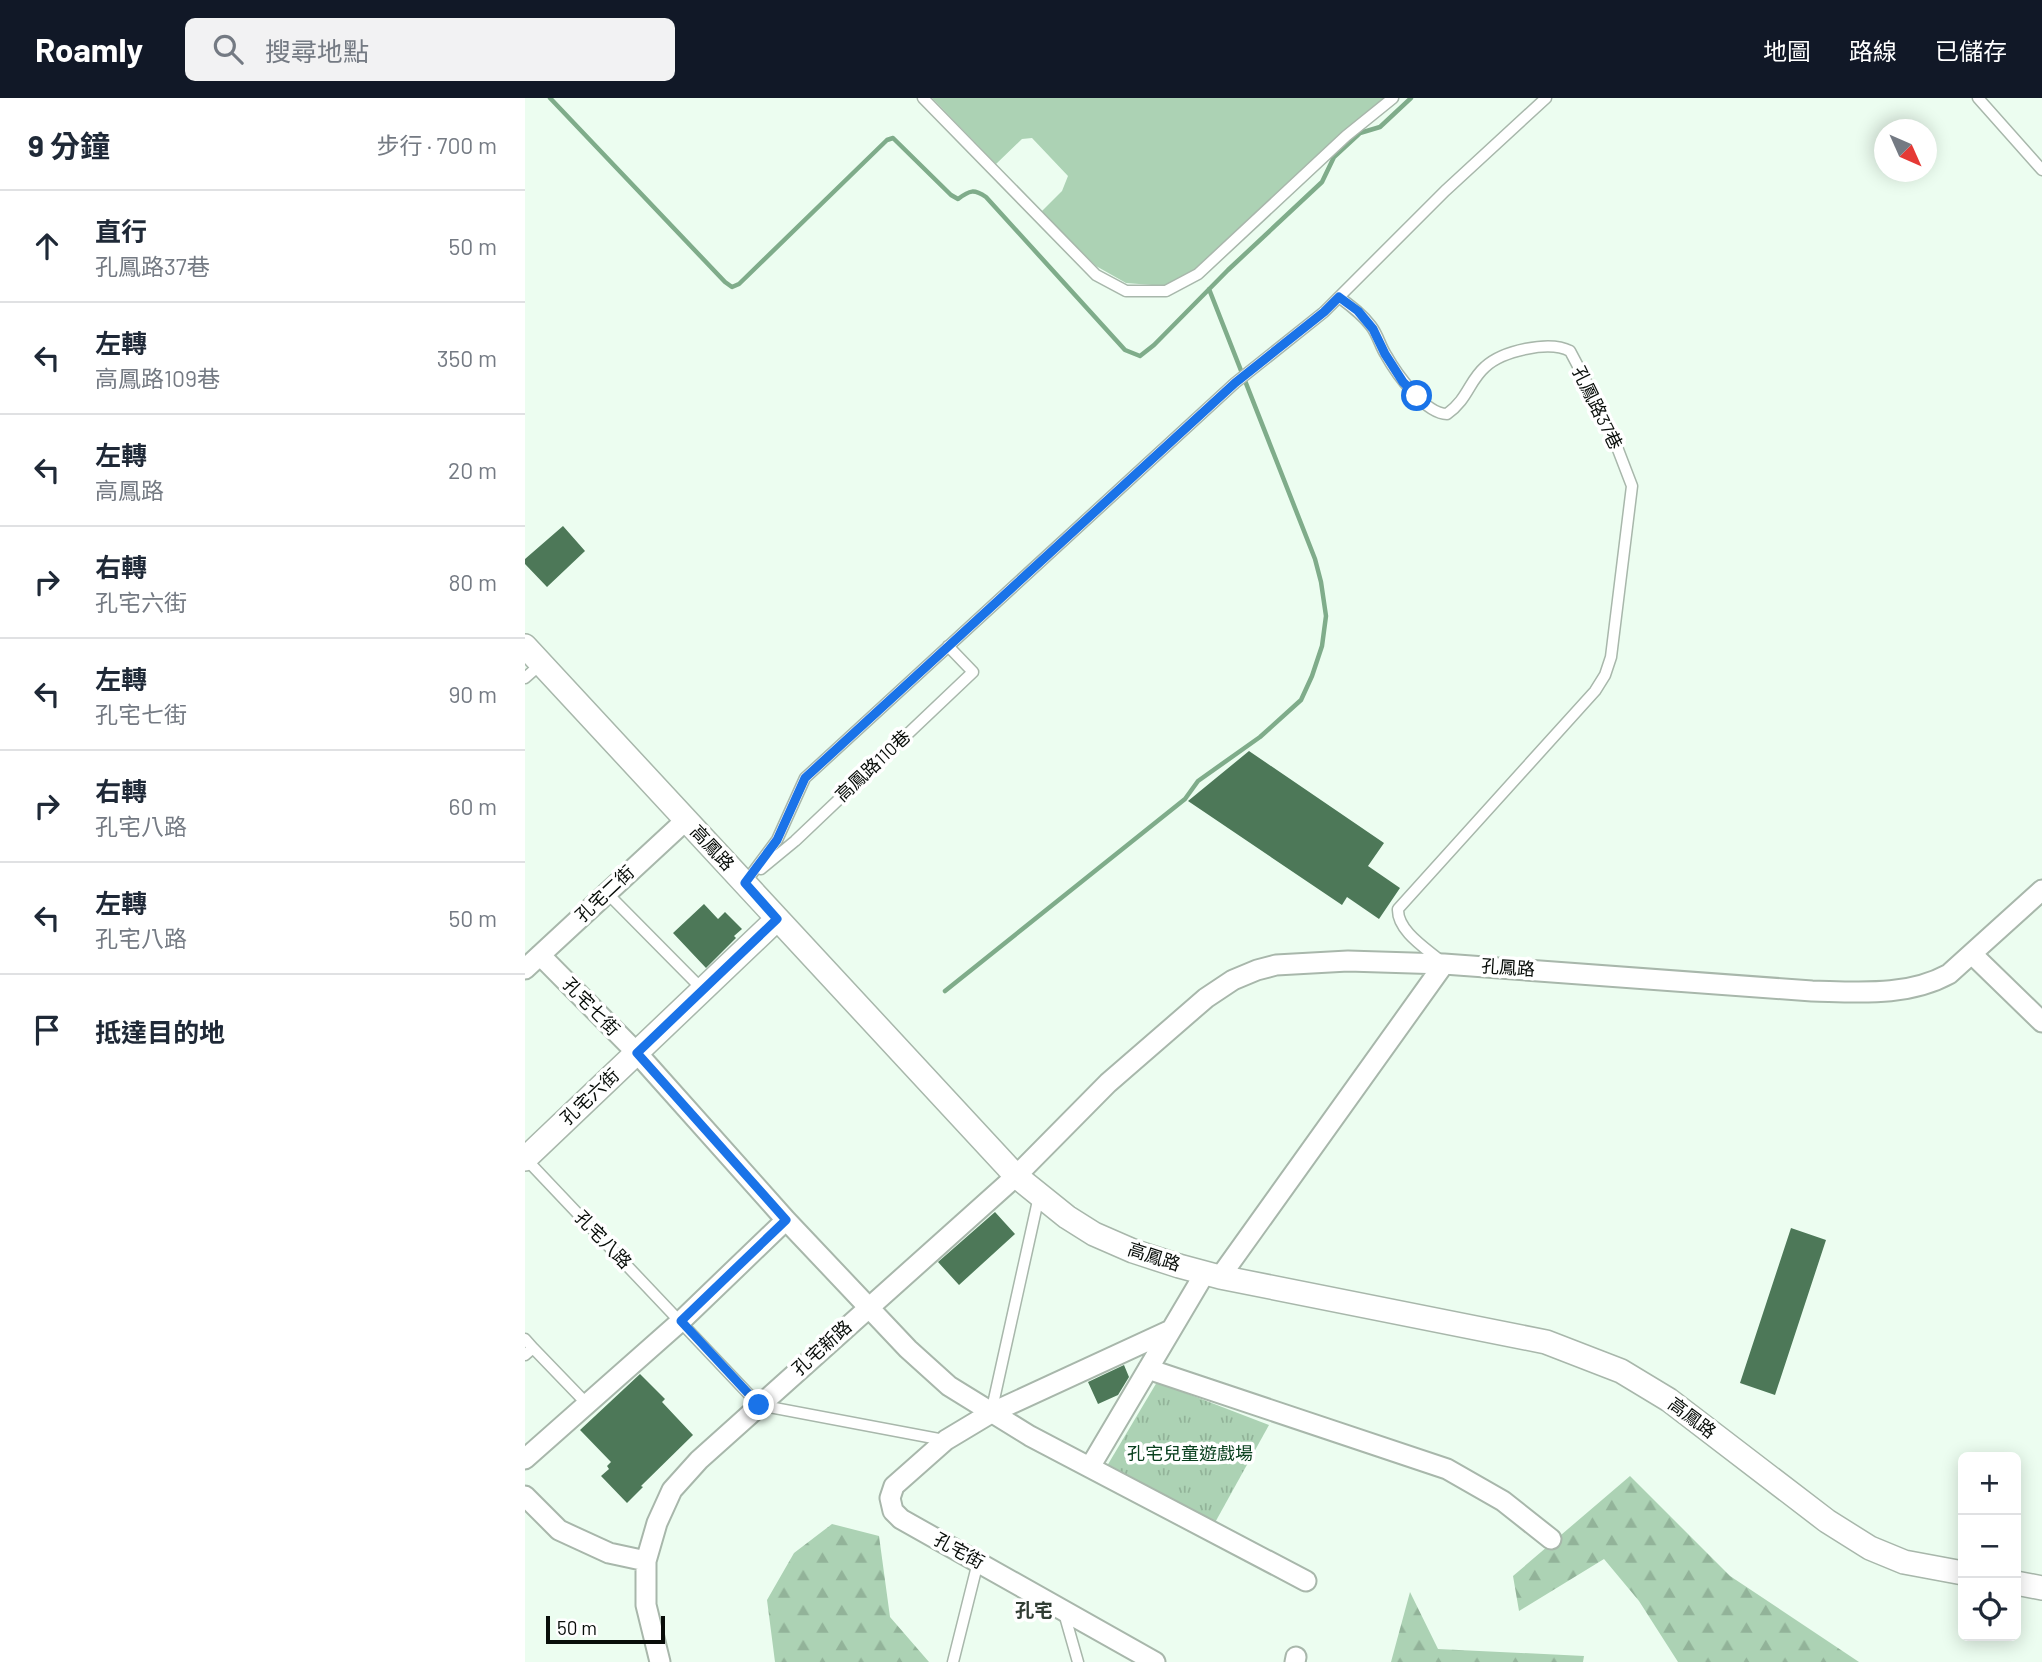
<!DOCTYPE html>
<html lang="zh-TW">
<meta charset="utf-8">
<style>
body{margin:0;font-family:Barlow,"Noto Sans TC",sans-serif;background:#f2f2f3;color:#1f2937}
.controls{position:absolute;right:21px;bottom:21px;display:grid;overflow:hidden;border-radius:10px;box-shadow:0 4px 18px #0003}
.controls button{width:63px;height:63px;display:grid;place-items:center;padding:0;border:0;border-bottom:2px solid #e0e1e3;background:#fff;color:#1f2937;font:35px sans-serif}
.compass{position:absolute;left:1349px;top:21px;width:63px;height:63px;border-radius:50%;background:#fff;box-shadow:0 4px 18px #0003;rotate:135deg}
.scale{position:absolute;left:21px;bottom:18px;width:119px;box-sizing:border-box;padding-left:7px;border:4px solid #080d09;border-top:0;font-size:19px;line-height:24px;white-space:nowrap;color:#080d09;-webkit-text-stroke:5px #fff;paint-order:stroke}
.stop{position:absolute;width:21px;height:21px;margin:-16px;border:5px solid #1a73e8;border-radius:50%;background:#fff}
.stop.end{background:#1a73e8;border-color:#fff;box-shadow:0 2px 7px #0008}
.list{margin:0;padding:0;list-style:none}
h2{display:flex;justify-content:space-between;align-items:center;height:91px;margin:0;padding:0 28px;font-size:30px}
h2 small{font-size:23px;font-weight:400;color:#747a83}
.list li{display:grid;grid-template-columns:46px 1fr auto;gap:21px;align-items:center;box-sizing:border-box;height:112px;padding:0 28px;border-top:2px solid #e0e1e3}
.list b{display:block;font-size:26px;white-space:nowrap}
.list p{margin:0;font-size:23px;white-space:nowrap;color:#747a83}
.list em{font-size:23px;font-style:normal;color:#747a83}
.icon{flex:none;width:38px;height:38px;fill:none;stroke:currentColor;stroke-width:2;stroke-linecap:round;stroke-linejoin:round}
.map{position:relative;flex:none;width:1517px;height:1564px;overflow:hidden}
header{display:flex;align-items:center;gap:42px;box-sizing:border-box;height:98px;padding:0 35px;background:#111827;color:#fff}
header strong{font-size:33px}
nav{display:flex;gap:38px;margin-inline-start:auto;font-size:24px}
.search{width:490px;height:63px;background:#f2f2f3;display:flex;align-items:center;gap:18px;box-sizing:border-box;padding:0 24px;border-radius:10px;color:#747a83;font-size:26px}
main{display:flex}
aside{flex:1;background:#fff}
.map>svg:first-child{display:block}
</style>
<header>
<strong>Roamly</strong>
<div class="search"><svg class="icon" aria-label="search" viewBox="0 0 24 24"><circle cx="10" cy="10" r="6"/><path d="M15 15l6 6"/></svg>搜尋地點</div>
<nav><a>地圖</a><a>路線</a><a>已儲存</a></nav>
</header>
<main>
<aside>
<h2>9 分鐘<small>步行 · 700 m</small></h2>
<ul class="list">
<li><svg class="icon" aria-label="ahead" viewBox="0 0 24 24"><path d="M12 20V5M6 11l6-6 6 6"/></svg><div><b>直行</b><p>孔鳳路37巷</p></div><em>50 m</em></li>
<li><svg class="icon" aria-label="left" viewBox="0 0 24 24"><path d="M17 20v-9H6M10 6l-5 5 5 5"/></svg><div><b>左轉</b><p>高鳳路109巷</p></div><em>350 m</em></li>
<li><svg class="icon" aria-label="left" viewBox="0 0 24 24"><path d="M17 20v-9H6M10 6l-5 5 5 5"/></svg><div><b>左轉</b><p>高鳳路</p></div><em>20 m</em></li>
<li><svg class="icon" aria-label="right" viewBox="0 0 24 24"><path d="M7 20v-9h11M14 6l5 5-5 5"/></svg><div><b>右轉</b><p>孔宅六街</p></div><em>80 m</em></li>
<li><svg class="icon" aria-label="left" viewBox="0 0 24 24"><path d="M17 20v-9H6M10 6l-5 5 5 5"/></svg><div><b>左轉</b><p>孔宅七街</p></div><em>90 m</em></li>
<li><svg class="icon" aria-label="right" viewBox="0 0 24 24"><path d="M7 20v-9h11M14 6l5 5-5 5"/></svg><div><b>右轉</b><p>孔宅八路</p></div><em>60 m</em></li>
<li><svg class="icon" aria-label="left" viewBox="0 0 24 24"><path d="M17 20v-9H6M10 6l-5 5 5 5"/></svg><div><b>左轉</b><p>孔宅八路</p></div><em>50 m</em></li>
<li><svg class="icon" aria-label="arrive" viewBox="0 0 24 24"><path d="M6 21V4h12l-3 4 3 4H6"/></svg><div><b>抵達目的地</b></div></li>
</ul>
</aside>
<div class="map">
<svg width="1517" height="1564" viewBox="0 0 1517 1564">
<defs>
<pattern id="forest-firs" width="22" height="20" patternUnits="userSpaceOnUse" patternTransform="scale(1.75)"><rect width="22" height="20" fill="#acd2b4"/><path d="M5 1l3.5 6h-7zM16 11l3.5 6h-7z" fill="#92b399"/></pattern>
<pattern id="park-tufts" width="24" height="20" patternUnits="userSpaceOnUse" patternTransform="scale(1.75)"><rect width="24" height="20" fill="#acd2b4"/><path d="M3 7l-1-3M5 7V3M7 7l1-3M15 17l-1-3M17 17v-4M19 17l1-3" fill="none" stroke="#92b399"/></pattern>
</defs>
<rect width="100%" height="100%" fill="#ecfdf0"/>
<path fill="#acd2b4" d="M 407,0 L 863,0 L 671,173 L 640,188 L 601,185 L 571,168 L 516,114 L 537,93 L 543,78 L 507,40 L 497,41 L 471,66 Z"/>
<path fill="url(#forest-firs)" d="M 1105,1378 L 1205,1478 L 1334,1564 L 1153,1564 L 1114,1503 L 1079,1461 L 994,1513 L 988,1478 Z
M 307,1426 L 354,1438 L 365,1519 L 404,1564 L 250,1564 L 242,1502 L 269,1455 Z
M 885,1494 L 913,1551 L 1059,1558 L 1058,1564 L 866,1564 Z"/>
<path fill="url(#park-tufts)" d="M 632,1284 L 744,1327 L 687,1430 L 579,1373 Z"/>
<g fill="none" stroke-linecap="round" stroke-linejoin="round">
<path stroke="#7fac8a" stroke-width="4.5" d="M 25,0 L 200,184 L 207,189 L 214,186 L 362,42 L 368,40 L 426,97 L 433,101 C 445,92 449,91 461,99 L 600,252 L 615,258 L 629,247 L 703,172 L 797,84 L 809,59 L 835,35 L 855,29 L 886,0
M 420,893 L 660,701 L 673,683 L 735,639 L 776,602 L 787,578 L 797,548 L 801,518 L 796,484 L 790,461 L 684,191"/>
</g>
<path fill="#4d7858" d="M 38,428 L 60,453 L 22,489 L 0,466 L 0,461 Z
M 724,653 L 859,745 L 843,768 L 875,790 L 854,821 L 822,799 L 817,807 L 663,703 Z
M 179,806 L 193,821 L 200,814 L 217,831 L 209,838 L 211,840 L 181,870 L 148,835 Z
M 470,1114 L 490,1136 L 434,1187 L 413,1164 Z
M 1266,1130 L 1301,1142 L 1250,1297 L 1215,1285 Z
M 599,1267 L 604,1279 L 593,1297 L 573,1306 L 563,1284 Z
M 115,1276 L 140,1301 L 137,1304 L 168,1337 L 116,1388 L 118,1389 L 102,1405 L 76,1378 L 84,1371 L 82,1368 L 86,1364 L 55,1332 Z"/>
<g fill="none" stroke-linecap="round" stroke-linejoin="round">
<g stroke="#a8b7ab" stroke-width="13">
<path id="service" d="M 398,0 L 571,177 L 601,193 L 641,193 L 673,176 L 821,38 L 868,0
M 1453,0 L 1517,72
M 814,199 C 826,208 837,216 846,228 C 853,237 855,248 861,257 C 871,275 900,316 922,316 C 943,301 944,283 960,269 C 977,253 1024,242 1045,253 L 1082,323 L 1107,388 L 1086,559 L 1080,577 L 1070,593 L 873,811 C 872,833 902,851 917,864
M 0,580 L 16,566
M 236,771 L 270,743 L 448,574 L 423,548
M 220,785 L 252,742 L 280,680 L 710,285 L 799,214 L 920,93 L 1021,0
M 82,795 L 178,892
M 1,1061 L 234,1307 L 419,1342
M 0,1241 L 8,1250
M 0,1257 L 8,1250 L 63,1307
M 466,1315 L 514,1098
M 539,1515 L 553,1564
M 428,1564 L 453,1464"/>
</g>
<g stroke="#a8b7ab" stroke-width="23">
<path id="minor" d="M 15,857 L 112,955 L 261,1122 L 383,1251 L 424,1288 L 505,1338 L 781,1483
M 1448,857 L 1517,924
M 0,871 L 161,722
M 695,1179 L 919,866
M 623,1271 L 922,1371 L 978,1403 L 1026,1441
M 0,1361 L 156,1223 L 261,1122
M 565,1369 L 680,1175
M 0,1398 L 34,1432 L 84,1455 L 121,1463
M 135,1564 L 121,1507 L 121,1463 L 132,1425 L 147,1392 L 174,1362 L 491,1078 L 583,985 L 681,900 L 708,882 L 732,872 L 751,867 L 823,863 L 919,866 L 1287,893 C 1333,894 1382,899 1424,876 L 1517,792
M 630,1564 L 376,1421 L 368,1413 L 365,1400 L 369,1388 L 421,1342 L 466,1315 L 646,1232
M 770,1564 L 771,1559"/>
</g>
<g stroke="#a8b7ab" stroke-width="26">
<path id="tertiary" d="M 0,548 L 491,1078 L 542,1119 L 569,1136 L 608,1153 L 654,1168 L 695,1179 L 1021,1244 L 1096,1273 L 1144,1302 L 1302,1423 L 1345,1450 L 1379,1464 L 1438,1475
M 0,1061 L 252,821
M 1491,1485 L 1517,1490"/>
</g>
<use href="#service" stroke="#fff" stroke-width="10"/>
<use href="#minor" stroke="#fff" stroke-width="19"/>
<use href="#tertiary" stroke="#fff" stroke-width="23"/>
</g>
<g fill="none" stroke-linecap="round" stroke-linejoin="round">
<path stroke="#1a73e8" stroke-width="9" d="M 234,1307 L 156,1223 L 261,1122 L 112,955 L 252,821 L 220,785 L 252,742 L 280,680 L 710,285 L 799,214 L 814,199 L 833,213 L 848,231 L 860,256 L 878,284 L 892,298"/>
</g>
<g text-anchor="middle" stroke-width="7" stroke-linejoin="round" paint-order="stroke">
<g font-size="18" fill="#080d09" stroke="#fff">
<text transform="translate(1072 310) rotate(64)" y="6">孔鳳路37巷</text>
<text transform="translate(348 668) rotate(-43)" y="6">高鳳路110巷</text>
<text transform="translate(187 750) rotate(47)" y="6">高鳳路</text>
<text transform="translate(80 796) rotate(-43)" y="6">孔宅二街</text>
<text transform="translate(983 870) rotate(4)" y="6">孔鳳路</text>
<text transform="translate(66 909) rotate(46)" y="6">孔宅七街</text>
<text transform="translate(65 999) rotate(-43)" y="6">孔宅六街</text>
<text transform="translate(78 1142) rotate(46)" y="6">孔宅八路</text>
<text transform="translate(629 1159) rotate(18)" y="6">高鳳路</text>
<text transform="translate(297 1250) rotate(-42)" y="6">孔宅新路</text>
<text transform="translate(1167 1320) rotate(37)" y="6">高鳳路</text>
<text transform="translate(434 1453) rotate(29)" y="6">孔宅街</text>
</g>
<g font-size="18" fill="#09401e" stroke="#fff">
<text x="665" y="1362">孔宅兒童遊戲場</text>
</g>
<g font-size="19" font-weight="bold" fill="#303d33" stroke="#fff">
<text x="509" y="1519">孔宅</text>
</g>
</g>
</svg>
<div class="controls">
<button>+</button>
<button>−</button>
<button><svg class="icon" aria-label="locate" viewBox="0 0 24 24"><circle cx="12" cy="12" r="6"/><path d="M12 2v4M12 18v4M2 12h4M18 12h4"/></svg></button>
</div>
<svg class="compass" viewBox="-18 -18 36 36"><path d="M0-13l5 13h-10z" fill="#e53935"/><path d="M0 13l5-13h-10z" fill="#747a83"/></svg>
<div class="scale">50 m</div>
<div class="stop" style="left:892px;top:298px"></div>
<div class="stop end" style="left:234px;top:1307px"></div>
</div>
</main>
